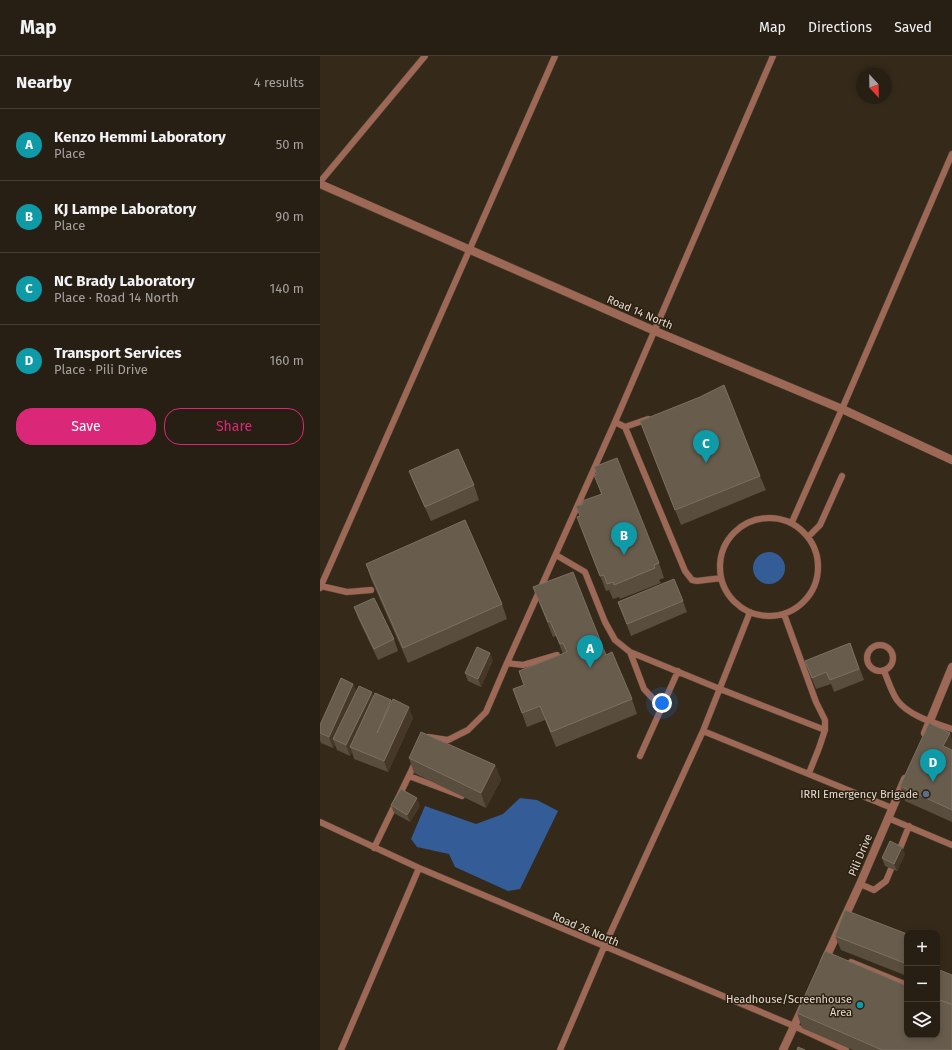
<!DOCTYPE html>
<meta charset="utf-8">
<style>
body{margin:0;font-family:"Fira Sans",sans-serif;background:#342c22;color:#f1f3f6}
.controls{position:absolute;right:12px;bottom:12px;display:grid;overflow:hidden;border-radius:8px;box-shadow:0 2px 6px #0003}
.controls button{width:36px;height:36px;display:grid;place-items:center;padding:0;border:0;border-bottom:1px solid #443d34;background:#281f14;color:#f1f3f6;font:20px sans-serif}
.compass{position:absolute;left:536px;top:12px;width:36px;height:36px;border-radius:50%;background:#281f14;box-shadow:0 2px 6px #0003;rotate:158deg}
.you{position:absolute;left:342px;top:647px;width:14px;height:14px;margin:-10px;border:3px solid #fff;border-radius:50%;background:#1a73e8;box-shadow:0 0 0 6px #1a73e833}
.badge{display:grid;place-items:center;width:26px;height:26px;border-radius:50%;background:#db2777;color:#fff;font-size:13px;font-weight:700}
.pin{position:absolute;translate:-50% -33px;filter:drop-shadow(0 1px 2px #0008)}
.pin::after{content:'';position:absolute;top:21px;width:14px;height:12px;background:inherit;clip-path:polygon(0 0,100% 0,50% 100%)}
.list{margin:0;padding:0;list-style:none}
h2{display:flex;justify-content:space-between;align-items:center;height:52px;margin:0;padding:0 16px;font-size:17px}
h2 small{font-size:13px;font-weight:400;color:#a5a2a0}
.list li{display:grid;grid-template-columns:26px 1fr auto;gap:12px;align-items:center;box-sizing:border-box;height:72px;padding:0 16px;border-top:1px solid #443d34}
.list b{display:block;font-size:15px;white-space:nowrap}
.list p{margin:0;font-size:13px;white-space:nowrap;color:#a5a2a0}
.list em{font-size:13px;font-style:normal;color:#a5a2a0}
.actions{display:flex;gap:8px;padding:12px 16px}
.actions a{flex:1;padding:9px 0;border:1px solid #db2777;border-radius:16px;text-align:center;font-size:14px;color:#db2777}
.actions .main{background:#db2777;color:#fff}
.icon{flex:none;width:22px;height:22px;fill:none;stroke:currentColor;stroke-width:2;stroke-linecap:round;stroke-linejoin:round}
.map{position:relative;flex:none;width:632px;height:994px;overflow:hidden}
header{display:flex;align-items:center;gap:24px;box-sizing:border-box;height:56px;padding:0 20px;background:#281f14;border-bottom:1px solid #443d34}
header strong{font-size:19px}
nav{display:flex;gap:22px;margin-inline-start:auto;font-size:14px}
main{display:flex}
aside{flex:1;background:#281f14}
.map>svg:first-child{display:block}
</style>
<header>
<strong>Map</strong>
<nav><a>Map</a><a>Directions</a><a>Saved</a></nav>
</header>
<main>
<aside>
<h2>Nearby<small>4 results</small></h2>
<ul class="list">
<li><span class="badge" style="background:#0f9aa8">A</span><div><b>Kenzo Hemmi Laboratory</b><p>Place</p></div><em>50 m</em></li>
<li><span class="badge" style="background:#0f9aa8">B</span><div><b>KJ Lampe Laboratory</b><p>Place</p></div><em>90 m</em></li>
<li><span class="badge" style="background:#0f9aa8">C</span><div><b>NC Brady Laboratory</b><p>Place · Road 14 North</p></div><em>140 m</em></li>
<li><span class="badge" style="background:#0f9aa8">D</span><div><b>Transport Services</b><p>Place · Pili Drive</p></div><em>160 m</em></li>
</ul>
<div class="actions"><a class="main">Save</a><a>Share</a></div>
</aside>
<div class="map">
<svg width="632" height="994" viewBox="0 0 632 994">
<rect width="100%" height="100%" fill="#35291a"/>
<path fill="#345d98" d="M433 512a16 16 0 1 1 32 0a16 16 0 1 1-32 0Z
M 200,742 L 217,744 L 238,755 L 200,833 L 188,835 L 135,811 L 129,798 L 97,791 L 91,783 L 105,750 L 156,768 L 183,758 Z"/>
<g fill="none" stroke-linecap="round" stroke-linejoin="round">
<g stroke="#514537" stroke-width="7">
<path id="service" d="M 0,126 L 105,0
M 295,366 L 305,371 L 365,515 L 372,524 L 377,525 L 401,522
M 305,371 L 328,363
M400 511a49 49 0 1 1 98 0a49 49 0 1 1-98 0Z
M 472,466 L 522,353 L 632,98
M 489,480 L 500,469 L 522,420
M 236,499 L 265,516 L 285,566 L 295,584 L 310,596 L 400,633 L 505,674
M 1,530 L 27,536 L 51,534
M 0,532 L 235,0
M 464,558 L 496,646 L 505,664 L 505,674 L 499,692 L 489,717
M547 602a13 13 0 1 1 26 0a13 13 0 1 1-26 0Z
M 310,596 L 324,633 L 341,651
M 187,607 L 203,609 L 237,599
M 564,615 C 568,624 571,635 577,644 C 589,660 614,667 632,673
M 383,675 L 572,752
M 107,682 L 108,681 L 128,684 L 148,674 L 166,656 L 187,607 L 295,366 L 453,0
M 320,700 L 358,615
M 89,720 L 142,740
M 568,762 L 632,789
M 0,766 L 99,812 L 474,970 L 526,994
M 54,792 L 96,705
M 579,795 L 589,770
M 540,828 L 554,834 L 566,825 L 571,813
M 531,906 L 587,929
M 21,994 L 99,812
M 240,994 L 284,891 L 383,675 L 430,556"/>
</g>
<g stroke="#514537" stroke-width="9">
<path id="minor" d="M 0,128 L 335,275 L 522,353 L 632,404
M 605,677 L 632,611
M 504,906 L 540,828 L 585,723
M 463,994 L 483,951"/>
</g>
<use href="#service" stroke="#9d6855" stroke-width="6"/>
<use href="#minor" stroke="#9d6855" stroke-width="8"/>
</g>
<path fill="#594d3d" d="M 320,365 L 440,420 L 446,434 L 361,469 Z
M 89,415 L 154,429 L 159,444 L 111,465 L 95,430 Z
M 274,419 L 339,507 L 344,522 L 339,524 L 341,527 L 300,543 L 299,541 L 293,543 L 289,534 L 286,535 L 257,461 L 260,460 L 263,448 L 281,438 Z
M 46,508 L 182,548 L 187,563 L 88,607 L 51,523 Z
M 213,531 L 286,599 L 312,643 L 317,658 L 236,691 L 225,664 L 207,671 L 193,633 L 204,629 L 199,615 L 243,598 L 236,580 L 233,581 Z
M 363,545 L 367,556 L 311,580 L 298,546 Z
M 34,551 L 74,583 L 78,595 L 58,604 L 38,562 Z
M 530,587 L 544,624 L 514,636 L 511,628 L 496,633 L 485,605 Z
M 173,604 L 161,631 L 148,625 L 145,617 Z
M 33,628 L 36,635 L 54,641 L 71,644 L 72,646 L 93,662 L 68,716 L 34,703 L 32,696 L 30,700 L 17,694 L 15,689 L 13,692 L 1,687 L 0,684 L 0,669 Z
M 632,683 L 632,766 L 585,745 L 580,730 Z
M 89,702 L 175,709 L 181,724 L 166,752 L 94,717 Z
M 71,749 L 100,750 L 90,766 L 74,757 Z
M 585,798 L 577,815 L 565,810 L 562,802 Z
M 587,878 L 587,920 L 521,894 L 515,880 Z
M 632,919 L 632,994 L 533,994 L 482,972 L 477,957 L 587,979 Z"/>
<path fill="#453828" d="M 170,597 L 173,604 L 161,631 L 158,623 Z
M 33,628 L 37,639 L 13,683 L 15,689 L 13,692 L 9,681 Z
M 52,636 L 56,647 L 30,691 L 32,696 L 30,700 L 26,689 Z
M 71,644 L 75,655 L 57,677 Z
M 89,651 L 93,662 L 68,716 L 64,705 Z
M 630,677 L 632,683 L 632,698 L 623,690 Z
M 175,709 L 181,724 L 166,752 L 161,737 Z
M 97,742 L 100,750 L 90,766 L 87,759 Z
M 582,791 L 585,798 L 577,815 L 574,808 Z"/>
<path fill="#685c4d" stroke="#7b7062" d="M 404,329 L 440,420 L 355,454 L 320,365 L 380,341 Z
M 138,393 L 154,429 L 105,451 L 89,415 Z
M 297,402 L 339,507 L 334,509 L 335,512 L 294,529 L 293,526 L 287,528 L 284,519 L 280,520 L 257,461 L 260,460 L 256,450 L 263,448 L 262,445 L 282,438 L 274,419 L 277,418 L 274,411 Z
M 145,464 L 182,548 L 83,592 L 46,508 Z
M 253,516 L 286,599 L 292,596 L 312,643 L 231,676 L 220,650 L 202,657 L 193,633 L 204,629 L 199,615 L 247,596 L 243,587 L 240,588 L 230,565 L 228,566 L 213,531 Z
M 354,523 L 363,545 L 307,568 L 298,546 Z
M 54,542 L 74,583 L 54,593 L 34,551 Z
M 530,587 L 539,613 L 510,624 L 506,616 L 492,622 L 485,605 Z
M 157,591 L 170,597 L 158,623 L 145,617 Z
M 21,622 L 33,628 L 9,681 L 0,677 L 0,669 Z
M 39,630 L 52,636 L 26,689 L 13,683 Z
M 55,637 L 71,644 L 57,677 L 73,643 L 89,651 L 64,705 L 30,691 Z
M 609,667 L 630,677 L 623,690 L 632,694 L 632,754 L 580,730 Z
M 101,676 L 175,709 L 161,737 L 89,702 Z
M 81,733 L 97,742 L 87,759 L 71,749 Z
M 570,785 L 582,791 L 574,808 L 562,802 Z
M 525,854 L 587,878 L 587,908 L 515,880 Z
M 505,895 L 587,930 L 587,979 L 617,979 L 617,943 L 632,949 L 632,994 L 562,994 L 477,957 Z
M 617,913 L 632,919 L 632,948 L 617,943 Z
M 478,991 L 485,994 L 477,994 Z"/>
<circle fill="#5c6f8a" stroke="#2b1f10" stroke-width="1.5" cx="606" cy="738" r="4"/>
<circle fill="#0f9aa8" stroke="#2b1f10" stroke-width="1.5" cx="540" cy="949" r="4"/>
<g text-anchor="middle" stroke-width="3" stroke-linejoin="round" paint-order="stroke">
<g font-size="11" fill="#e3dbd1" stroke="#2b1f10">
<text transform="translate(320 256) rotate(23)" y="4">Road 14 North</text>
<text transform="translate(540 799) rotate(-67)" y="4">Pili Drive</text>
<text transform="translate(266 873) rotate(23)" y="4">Road 26 North</text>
</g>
<g font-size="11" fill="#e3dbd1" stroke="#2b1f10" text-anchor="end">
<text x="598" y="742">IRRI Emergency Brigade</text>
<text x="532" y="947">Headhouse/Screenhouse<tspan x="532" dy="13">Area</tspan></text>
</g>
</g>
</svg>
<div class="controls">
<button>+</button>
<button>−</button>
<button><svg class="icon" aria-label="layers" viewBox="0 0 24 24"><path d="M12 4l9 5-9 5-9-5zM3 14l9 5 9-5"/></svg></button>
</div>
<svg class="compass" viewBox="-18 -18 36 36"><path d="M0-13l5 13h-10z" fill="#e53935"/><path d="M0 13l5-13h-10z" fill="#a5a2a0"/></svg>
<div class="you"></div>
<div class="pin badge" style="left:270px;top:612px;background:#0f9aa8">A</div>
<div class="pin badge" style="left:304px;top:499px;background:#0f9aa8">B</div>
<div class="pin badge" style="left:386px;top:407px;background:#0f9aa8">C</div>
<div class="pin badge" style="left:613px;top:726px;background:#0f9aa8">D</div>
</div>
</main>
